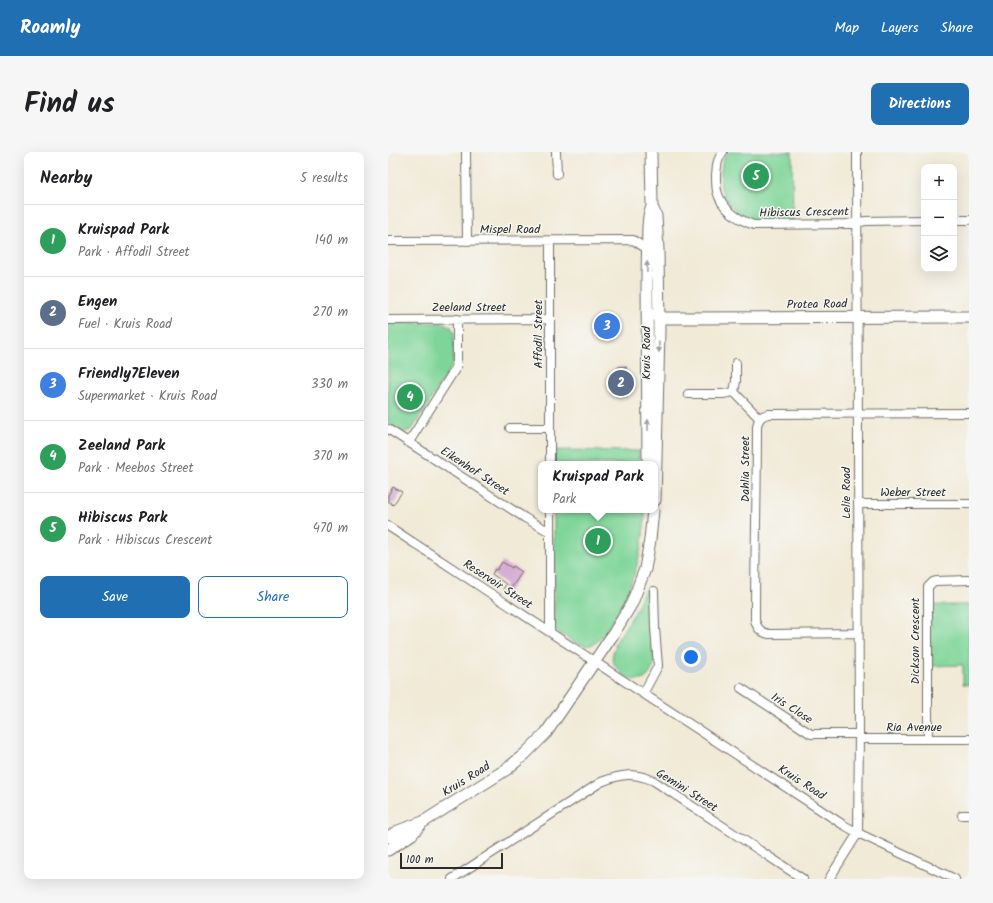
<!DOCTYPE html>
<meta charset="utf-8">
<style>
body{margin:0;font-family:Kalam,sans-serif;background:#f6f6f6;color:#202124}
.controls{position:absolute;right:12px;top:12px;display:grid;overflow:hidden;border-radius:8px;box-shadow:0 4px 16px #0002}
.controls button{width:36px;height:36px;display:grid;place-items:center;padding:0;border:0;border-bottom:1px solid #e0e0e0;background:#fff;color:#202124;font:20px sans-serif}
.scale{position:absolute;left:12px;bottom:10px;width:103px;box-sizing:border-box;padding-left:4px;border:2px solid #2b2b2b;border-top:0;font-size:11px;line-height:14px;white-space:nowrap;color:#2b2b2b;-webkit-text-stroke:3px #f6f6f2;paint-order:stroke}
.you{position:absolute;left:303px;top:505px;width:14px;height:14px;margin:-10px;border:3px solid #fff;border-radius:50%;background:#1a73e8;box-shadow:0 0 0 6px #1a73e833}
.badge{display:grid;place-items:center;width:26px;height:26px;border-radius:50%;background:#1f6fb2;color:#fff;font-size:13px;font-weight:700}
.pin{position:absolute;translate:-50% -50%;border:2px solid #fff;box-shadow:0 1px 4px #0006}
.popup{position:absolute;left:150px;top:309px;width:120px;height:52px;box-sizing:border-box;display:grid;place-content:center;border-radius:8px;background:#fff;filter:drop-shadow(0 1px 3px #0005);font-size:13px;white-space:nowrap;color:#757577}
.popup b{font-size:15px;color:#202124}
.popup::after{content:'';position:absolute;left:50%;top:100%;margin-left:-8px;border:8px solid transparent;border-top-color:#fff}
.list{margin:0;padding:0;list-style:none}
h2{display:flex;justify-content:space-between;align-items:center;height:52px;margin:0;padding:0 16px;font-size:17px}
h2 small{font-size:13px;font-weight:400;color:#757577}
.list li{display:grid;grid-template-columns:26px 1fr auto;gap:12px;align-items:center;box-sizing:border-box;height:72px;padding:0 16px;border-top:1px solid #e0e0e0}
.list b{display:block;font-size:15px;white-space:nowrap}
.list p{margin:0;font-size:13px;white-space:nowrap;color:#757577}
.list em{font-size:13px;font-style:normal;color:#757577}
.actions{display:flex;gap:8px;padding:12px 16px}
.actions a{flex:1;padding:9px 0;border:1px solid #1f6fb2;border-radius:8px;text-align:center;font-size:14px;color:#1f6fb2}
.actions .main{background:#1f6fb2;color:#fff}
.icon{flex:none;width:22px;height:22px;fill:none;stroke:currentColor;stroke-width:2;stroke-linecap:round;stroke-linejoin:round}
.map{position:relative;flex:none;width:581px;height:727px;overflow:hidden;border-radius:8px}
header{display:flex;align-items:center;gap:24px;box-sizing:border-box;height:56px;padding:0 20px;background:#1f6fb2;color:#fff}
header strong{font-size:19px}
nav{display:flex;gap:22px;margin-inline-start:auto;font-size:14px}
.intro{display:flex;align-items:center;justify-content:space-between;box-sizing:border-box;height:96px;padding:0 24px}
h1{margin:0;font-size:28px}
.button{padding:10px 18px;border-radius:8px;background:#1f6fb2;color:#fff;font-size:14px;font-weight:700}
main{display:flex;gap:24px;padding:0 24px}
aside{flex:1;background:#fff;border-radius:8px;box-shadow:0 4px 16px #0002}
.map>svg:first-child{display:block}
</style>
<header>
<strong>Roamly</strong>
<nav><a>Map</a><a>Layers</a><a>Share</a></nav>
</header>
<div class="intro"><h1>Find us</h1><a class="button">Directions</a></div>
<main>
<aside>
<h2>Nearby<small>5 results</small></h2>
<ul class="list">
<li><span class="badge" style="background:#2e9e5b">1</span><div><b>Kruispad Park</b><p>Park · Affodil Street</p></div><em>140 m</em></li>
<li><span class="badge" style="background:#5c6f8a">2</span><div><b>Engen</b><p>Fuel · Kruis Road</p></div><em>270 m</em></li>
<li><span class="badge" style="background:#3f7fe0">3</span><div><b>Friendly7Eleven</b><p>Supermarket · Kruis Road</p></div><em>330 m</em></li>
<li><span class="badge" style="background:#2e9e5b">4</span><div><b>Zeeland Park</b><p>Park · Meebos Street</p></div><em>370 m</em></li>
<li><span class="badge" style="background:#2e9e5b">5</span><div><b>Hibiscus Park</b><p>Park · Hibiscus Crescent</p></div><em>470 m</em></li>
</ul>
<div class="actions"><a class="main">Save</a><a>Share</a></div>
</aside>
<div class="map">
<svg width="581" height="727" viewBox="0 0 581 727">
<rect width="100%" height="100%" fill="#f6f6f2"/>
<filter id="ink" filterUnits="userSpaceOnUse"><feTurbulence type="fractalNoise" baseFrequency=".025" numOctaves="2"/><feDisplacementMap in="SourceGraphic" scale="8" xChannelSelector="R" yChannelSelector="G"/><feConvolveMatrix kernelMatrix="1 2 1 2 8 2 1 2 1" color-interpolation-filters="sRGB"/></filter>
<filter id="wash" filterUnits="userSpaceOnUse"><feTurbulence type="fractalNoise" baseFrequency=".012" numOctaves="4" result="noise"/><feDisplacementMap in="SourceGraphic" scale="16" xChannelSelector="R" yChannelSelector="G"/><feGaussianBlur stdDeviation="0.9" result="paint"/><feColorMatrix in="noise" values="0 0 0 0 0 0 0 0 0 0 0 0 0 0 0 0 0 1.4 0 .05"/><feComposite in="paint" operator="in"/></filter>
<g filter="url(#wash)">
<rect width="100%" height="100%" fill="#f1ead7"/>
<path fill="#7fd599" stroke="#558062" d="M 341,0 L 404,0 L 405,69 C 393,69 371,72 361,67 C 349,62 335,48 333,35 C 332,31 333,27 333,22 C 333,13 334,7 341,0 Z
M 0,171 L 56,171 L 63,175 L 66,180 L 65,212 L 25,276 C 16,284 9,278 0,272 Z
M 165,298 L 251,299 L 251,312 L 165,312 Z
M 166,358 L 257,358 C 256,405 241,448 213,486 L 212,486 C 203,499 189,493 178,485 C 173,482 168,480 166,475 Z
M 257,437 L 262,438 C 262,454 262,469 263,485 C 263,494 267,501 266,510 C 266,515 264,517 262,521 C 254,534 241,527 232,520 L 233,519 C 223,513 222,504 228,494 L 226,493 L 247,460 Z
M 542,453 L 581,453 L 581,533 L 575,532 L 575,513 L 543,514 Z"/>
<g id="blocks">
<path fill="#d7aed3" d="M 230,215 L 238,215 L 239,245 L 230,245 Z
M 5,335 L 14,340 L 5,353 L 0,349 L 0,343 Z
M 114,410 L 124,416 L 125,414 L 134,420 L 120,441 L 115,437 L 118,432 L 104,422 L 107,417 L 109,418 Z"/>
</g>
</g>
<g filter="url(#ink)">
<use href="#blocks" fill-opacity="0" stroke="#706e67" stroke-width="1"/>
<g fill="none" stroke-linecap="round" stroke-linejoin="round">
<g stroke="#706e67" stroke-width="10">
<path id="street" d="M 78,0 L 79,89
M 168,0 L 169,22
M 335,0 C 329,7 329,14 328,23 C 328,28 328,34 329,39 C 333,56 350,68 366,73 L 459,72 L 478,69 L 536,68
M 469,0 L 471,582 L 470,681
M 566,68 L 581,68
M 0,89 L 245,88 L 259,97 L 263,97
M 162,89 L 162,312
M 0,168 L 162,167
M 346,240 L 371,266
M 346,240 L 348,229 L 348,211
M 300,242 L 335,242 L 346,240
M 122,276 L 162,276
M 0,277 L 137,366 L 162,380
M 21,290 L 69,214 L 69,167
M 470,352 L 581,352
M 162,358 L 162,480
M 0,374 L 454,672 L 470,681 L 567,727
M 470,481 L 381,482 C 372,480 369,476 367,468 C 367,404 369,340 369,275 C 370,268 372,264 380,262 L 581,261
M 353,536 L 423,582 L 471,582
M 255,542 L 270,514 L 267,476 L 266,439
M 471,587 L 581,587
M 540,587 L 540,435 L 545,430 L 548,429 L 581,428
M 574,663 L 581,663
M 64,727 L 213,630 C 234,622 245,620 266,629 L 415,727
M 441,727 L 470,681"/>
</g>
<g stroke="#706e67" stroke-width="13">
<path id="secondary" d="M 265,57 L 268,64 L 270,98 L 271,178 L 267,348
M 259,163 L 271,163 L 276,166 L 581,165
M 260,312 L 259,124 L 260,75 L 261,64 L 264,54 L 263,0
M 0,685 L 10,679 L 35,670 L 119,617 L 137,602 L 158,581 L 226,481 L 244,451 L 257,417 L 262,388 L 265,358
M 0,698 L 24,682 L 33,672"/>
</g>
<use href="#street" stroke="#fff" stroke-width="8"/>
<use href="#secondary" stroke="#fff" stroke-width="11"/>
</g>
<defs><path id="oneway-solid" d="M-6-.8H1V-3.2L6.5 0L1 3.2V.8H-6Z"/></defs>
<g fill="#a0a0a0">
<use href="#oneway-solid" transform="translate(259 115) rotate(-89)"/>
<use href="#oneway-solid" transform="translate(271 195) rotate(90)"/>
<use href="#oneway-solid" transform="translate(260 273) rotate(-91)"/>
</g>
</g>
<g text-anchor="middle" stroke-width="3" stroke-linejoin="round" paint-order="stroke">
<g font-size="12" fill="#2b2b2b" stroke="#f6f6f2">
<text transform="translate(416 60) rotate(-1)" y="4">Hibiscus Crescent</text>
<text x="122" y="81">Mispel Road</text>
<text transform="translate(429 152) rotate(-1)" y="4">Protea Road</text>
<text x="81" y="159">Zeeland Street</text>
<text transform="translate(150 182) rotate(-90)" y="4">Affodil Street</text>
<text transform="translate(258 201) rotate(-90)" y="4">Kruis Road</text>
<text transform="translate(357 317) rotate(-90)" y="4">Dahlia Street</text>
<text transform="translate(87 319) rotate(33)" y="4">Eikenhof Street</text>
<text x="525" y="344">Weber Street</text>
<text transform="translate(458 341) rotate(-90)" y="4">Lelie Road</text>
<text transform="translate(110 432) rotate(33)" y="4">Reservoir Street</text>
<text transform="translate(527 489) rotate(-90)" y="4">Dickson Crescent</text>
<text transform="translate(404 556) rotate(33)" y="4">Iris Close</text>
<text x="526" y="579">Ria Avenue</text>
<text transform="translate(78 627) rotate(-32)" y="4">Kruis Road</text>
<text transform="translate(414 630) rotate(33)" y="4">Kruis Road</text>
<text transform="translate(299 638) rotate(32)" y="4">Gemini Street</text>
</g>
</g>
</svg>
<div class="controls">
<button>+</button>
<button>−</button>
<button><svg class="icon" aria-label="layers" viewBox="0 0 24 24"><path d="M12 4l9 5-9 5-9-5zM3 14l9 5 9-5"/></svg></button>
</div>
<div class="scale">100 m</div>
<div class="you"></div>
<div class="pin badge" style="left:210px;top:389px;background:#2e9e5b">1</div>
<div class="popup"><b>Kruispad Park</b>Park</div>
<div class="pin badge" style="left:233px;top:231px;background:#5c6f8a">2</div>
<div class="pin badge" style="left:219px;top:174px;background:#3f7fe0">3</div>
<div class="pin badge" style="left:22px;top:245px;background:#2e9e5b">4</div>
<div class="pin badge" style="left:368px;top:24px;background:#2e9e5b">5</div>
</div>
</main>
